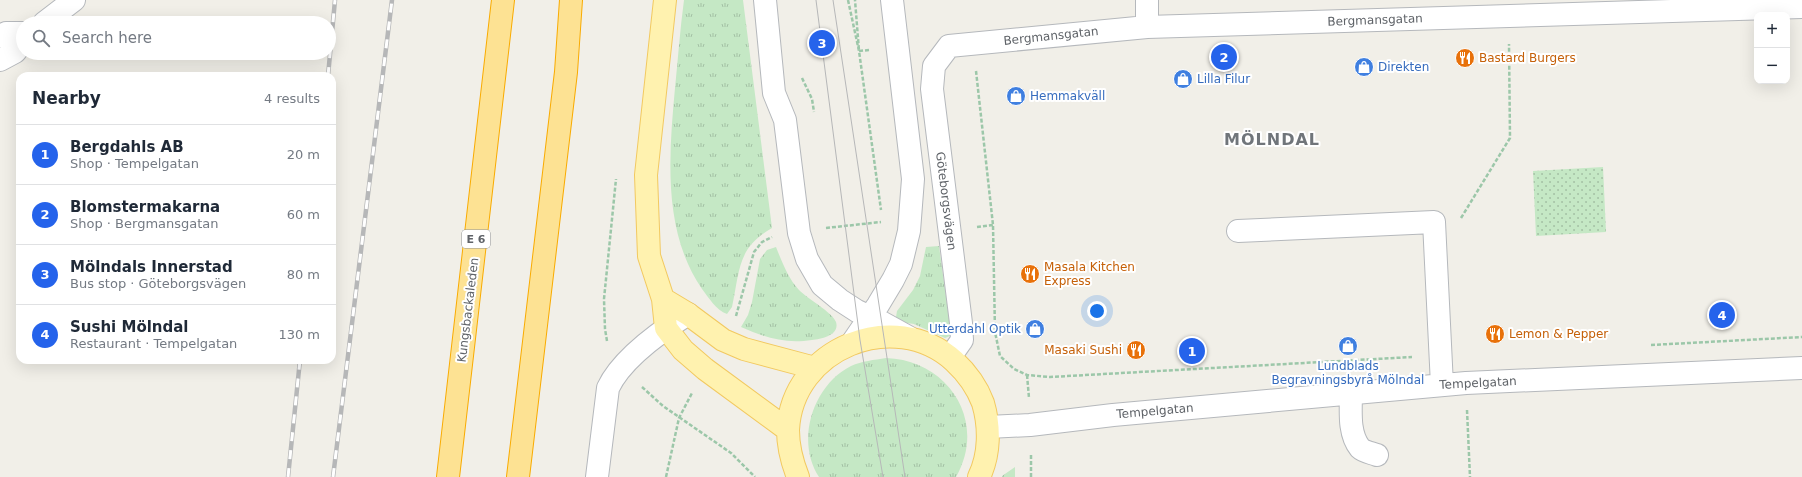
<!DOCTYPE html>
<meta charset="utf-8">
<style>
body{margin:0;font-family:"DejaVu Sans",sans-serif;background:#f2f2f3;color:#1f2937}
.controls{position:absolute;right:12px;top:12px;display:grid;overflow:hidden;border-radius:8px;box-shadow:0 4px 16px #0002}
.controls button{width:36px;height:36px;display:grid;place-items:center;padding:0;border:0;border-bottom:1px solid #e0e1e3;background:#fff;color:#1f2937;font:20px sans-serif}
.you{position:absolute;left:1097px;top:311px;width:14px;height:14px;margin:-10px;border:3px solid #fff;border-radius:50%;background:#1a73e8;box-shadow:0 0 0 6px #1a73e833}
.badge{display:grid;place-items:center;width:26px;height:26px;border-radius:50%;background:#2563eb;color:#fff;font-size:13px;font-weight:700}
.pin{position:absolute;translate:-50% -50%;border:2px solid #fff;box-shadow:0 1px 4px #0006}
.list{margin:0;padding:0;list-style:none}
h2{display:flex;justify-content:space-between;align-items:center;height:52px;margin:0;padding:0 16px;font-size:17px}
h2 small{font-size:13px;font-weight:400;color:#747a83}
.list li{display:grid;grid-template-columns:26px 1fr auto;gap:12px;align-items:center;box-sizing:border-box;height:60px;padding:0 16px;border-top:1px solid #e0e1e3}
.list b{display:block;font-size:15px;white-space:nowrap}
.list p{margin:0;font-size:13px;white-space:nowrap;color:#747a83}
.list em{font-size:13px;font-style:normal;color:#747a83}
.icon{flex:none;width:22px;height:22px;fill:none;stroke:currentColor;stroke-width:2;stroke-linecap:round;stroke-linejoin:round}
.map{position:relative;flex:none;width:1802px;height:477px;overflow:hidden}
.search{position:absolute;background:#fff;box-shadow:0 4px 16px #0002;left:16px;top:16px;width:320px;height:44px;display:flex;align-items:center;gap:10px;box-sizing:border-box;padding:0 14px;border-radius:22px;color:#747a83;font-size:15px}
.panel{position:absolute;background:#fff;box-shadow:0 4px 16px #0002;left:16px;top:72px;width:320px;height:292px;border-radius:12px}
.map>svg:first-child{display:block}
</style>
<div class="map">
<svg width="1802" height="477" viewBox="0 0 1802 477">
<defs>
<pattern id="grass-tufts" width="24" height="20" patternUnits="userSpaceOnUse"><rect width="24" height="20" fill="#c5e8c5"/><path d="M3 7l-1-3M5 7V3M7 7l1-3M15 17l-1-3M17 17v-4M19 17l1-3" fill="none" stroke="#a3c0a4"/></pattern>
<pattern id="park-dots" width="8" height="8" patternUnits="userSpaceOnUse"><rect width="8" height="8" fill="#c5e8c5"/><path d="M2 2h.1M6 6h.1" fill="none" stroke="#a3c0a4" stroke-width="1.8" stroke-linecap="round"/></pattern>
</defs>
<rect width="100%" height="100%" fill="#f1efe8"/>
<path fill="url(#grass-tufts)" d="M 684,0 L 743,0 L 772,228 C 737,248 740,270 732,307 L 727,314 C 716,310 709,298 702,289 C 662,231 669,154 675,88 C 678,59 680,29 684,0 Z
M 939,246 L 951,333 L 950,336 L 945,338 L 914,324 L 900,322 L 896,317 L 897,311 L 913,290 L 920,276 L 926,247 Z
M 776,247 C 782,262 788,278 799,290 C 808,299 832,312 836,322 C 840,335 822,339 812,340 C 785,344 766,338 741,327 L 748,315 L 752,302 L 760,259 L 767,250 Z
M 886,358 C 948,360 988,421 956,477 L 819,477 C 795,441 813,385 851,366 C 862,361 874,360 886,358 Z
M 1015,467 L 1015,477 L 1002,477 L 1002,476 Z"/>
<path fill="url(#park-dots)" d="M 1603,167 L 1606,232 L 1536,236 L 1533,171 Z"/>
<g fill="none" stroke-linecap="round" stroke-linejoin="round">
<g stroke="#b5b8bc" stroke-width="24">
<path id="minor" d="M 765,0 L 774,93 L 785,120 L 799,233 L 807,259 L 822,285 L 840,300 L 857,311 L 881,322 L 910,338
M 1147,0 L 1147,27
M 44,23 L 74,0
M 0,36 L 6,33 L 23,33
M 0,60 L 15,52 L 23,42
M 1238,231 L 1434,222 L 1442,385
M 852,343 L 878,305 L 893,280 L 901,264 L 909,231 L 913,179 L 892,0
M 950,357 L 962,340 L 961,323 L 932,89 L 934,66 L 949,46 L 1147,27 L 1802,7
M 1351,392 C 1351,410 1348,433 1360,448 C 1364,452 1372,453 1377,455
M 988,427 L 1030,425 L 1113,415 L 1466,383 L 1802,368
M 597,477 L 608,388 C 622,358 661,331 688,314"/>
</g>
<g stroke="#f2c960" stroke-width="24">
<path id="major" d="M 665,0 L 646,175 L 649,256 L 663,299 L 666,328 L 683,350 L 705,369 L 788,430
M 663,299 L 688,314 L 723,340 L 744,349 L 815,368
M 798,477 C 792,462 788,446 788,430 C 792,348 894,307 954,361 C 967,373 977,387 983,403 C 990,427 990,454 979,477"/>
</g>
<g stroke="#f9ab00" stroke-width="24">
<path id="highway" d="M 448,477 L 503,0
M 518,477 L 566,72 L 571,0"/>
</g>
<path stroke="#9cc7a9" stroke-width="2.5" stroke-dasharray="4 2" stroke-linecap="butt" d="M 848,0 L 859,51 L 855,0
M 869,50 L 859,51 L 881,210
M 976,71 L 993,225 L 995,332 L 1000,356 L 1014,369 L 1027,375 L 1050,377 L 1412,357
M 802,78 L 812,99 L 814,112
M 1461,218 L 1510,138 L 1509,44
M 977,227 L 993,225
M 826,228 L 881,222
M 736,316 L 754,252 L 762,242 L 772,237
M 607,341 L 605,329 L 604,299 L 616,179
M 1651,345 L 1802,337
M 1027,375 L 1029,398
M 642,387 L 663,406 L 731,453 L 755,477
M 1467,410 L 1470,477
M 666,477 L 679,418 L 692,393
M 1031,477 L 1031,453"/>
<use href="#minor" stroke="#fff" stroke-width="22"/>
<use href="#major" stroke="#fff2af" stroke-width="22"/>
<use href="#highway" stroke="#fde293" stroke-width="22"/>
<path stroke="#b6b7b8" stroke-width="1" d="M 816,0 L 860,340 L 883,477
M 833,0 L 905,477"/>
<g stroke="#b6b7b8" stroke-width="4.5">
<path id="rail" d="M 328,76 L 335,0
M 288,477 L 300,360
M 333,477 L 392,0"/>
</g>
<use href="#rail" stroke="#fff" stroke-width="3" stroke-dasharray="9" stroke-linecap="butt"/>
</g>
<defs>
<g id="restaurant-disc" transform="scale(1)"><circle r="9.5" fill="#e8710a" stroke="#fff"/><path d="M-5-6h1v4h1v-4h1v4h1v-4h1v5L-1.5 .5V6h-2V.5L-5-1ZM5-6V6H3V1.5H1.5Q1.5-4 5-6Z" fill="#fff"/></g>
<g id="shop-disc" transform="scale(1)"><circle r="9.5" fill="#3f7fe0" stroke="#fff"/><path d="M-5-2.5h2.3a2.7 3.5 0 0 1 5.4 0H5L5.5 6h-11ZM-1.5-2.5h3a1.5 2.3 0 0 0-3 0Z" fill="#fff"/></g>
</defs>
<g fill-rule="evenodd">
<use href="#restaurant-disc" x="1465" y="58"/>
<use href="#shop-disc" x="1364" y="67"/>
<use href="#shop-disc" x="1183" y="79"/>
<use href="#shop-disc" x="1016" y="96"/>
<use href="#restaurant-disc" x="1030" y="274"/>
<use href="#shop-disc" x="1035" y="329"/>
<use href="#restaurant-disc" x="1495" y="334"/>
<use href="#shop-disc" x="1348" y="346"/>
<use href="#restaurant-disc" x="1136" y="350"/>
</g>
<g text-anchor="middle" stroke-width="4" stroke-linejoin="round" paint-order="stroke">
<rect fill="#fff" stroke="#8f9295" stroke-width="1" x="462" y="230" width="28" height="18" rx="3"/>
<g font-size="11" font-weight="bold" fill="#5f6368">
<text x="476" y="243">E 6</text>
</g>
<g font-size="12" fill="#5f6368" stroke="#fff">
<text transform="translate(1375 20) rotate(-2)" y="4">Bergmansgatan</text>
<text transform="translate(1051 36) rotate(-6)" y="4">Bergmansgatan</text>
<text transform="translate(946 201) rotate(83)" y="4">Göteborgsvägen</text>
<text transform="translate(468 310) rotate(-83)" y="4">Kungsbackaleden</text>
<text transform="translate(1478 383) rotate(-3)" y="4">Tempelgatan</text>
<text transform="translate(1155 411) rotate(-5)" y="4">Tempelgatan</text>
</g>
<g font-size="12" fill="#c56008" stroke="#fff" text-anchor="start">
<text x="1479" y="62">Bastard Burgers</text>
<text x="1044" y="271">Masala Kitchen<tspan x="1044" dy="14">Express</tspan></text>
<text x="1509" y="338">Lemon &amp; Pepper</text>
<text x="1122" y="354" text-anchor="end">Masaki Sushi</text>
</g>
<g font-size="12" fill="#366cbe" stroke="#fff" text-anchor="start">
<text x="1378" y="71">Direkten</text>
<text x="1197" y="83">Lilla Filur</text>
<text x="1030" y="100">Hemmakväll</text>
<text x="1021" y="333" text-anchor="end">Utterdahl Optik</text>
<text x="1348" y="370" text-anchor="middle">Lundblads<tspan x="1348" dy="14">Begravningsbyrå Mölndal</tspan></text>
</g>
<g font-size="16" font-weight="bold" letter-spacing="1" fill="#70757a" stroke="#fff">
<text x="1272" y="145">MÖLNDAL</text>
</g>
</g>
</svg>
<div class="controls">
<button>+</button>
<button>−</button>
</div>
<div class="you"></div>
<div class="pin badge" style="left:1192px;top:351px">1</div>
<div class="pin badge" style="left:1224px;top:57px">2</div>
<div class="pin badge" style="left:822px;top:43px">3</div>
<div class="pin badge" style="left:1722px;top:315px">4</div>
<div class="search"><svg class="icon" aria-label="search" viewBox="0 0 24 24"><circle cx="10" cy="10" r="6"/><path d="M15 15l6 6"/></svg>Search here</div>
<section class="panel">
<h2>Nearby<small>4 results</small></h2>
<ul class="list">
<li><span class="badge">1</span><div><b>Bergdahls AB</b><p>Shop · Tempelgatan</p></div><em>20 m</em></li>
<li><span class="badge">2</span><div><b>Blomstermakarna</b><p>Shop · Bergmansgatan</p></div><em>60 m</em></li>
<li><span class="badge">3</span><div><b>Mölndals Innerstad</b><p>Bus stop · Göteborgsvägen</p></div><em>80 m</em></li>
<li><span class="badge">4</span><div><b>Sushi Mölndal</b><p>Restaurant · Tempelgatan</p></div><em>130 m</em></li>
</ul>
</section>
</div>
